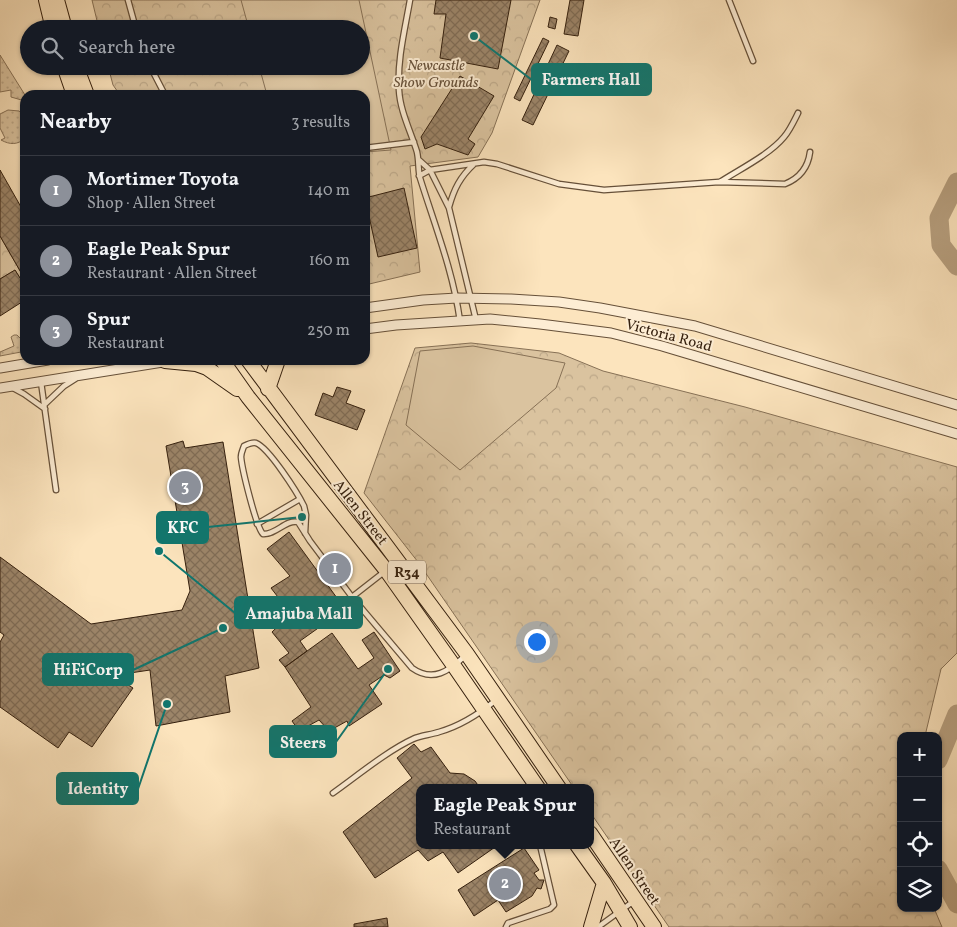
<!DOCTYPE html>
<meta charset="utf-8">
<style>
body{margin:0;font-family:Vollkorn,serif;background:#20242c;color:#f1f3f6}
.controls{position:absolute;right:15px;bottom:15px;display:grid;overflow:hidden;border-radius:10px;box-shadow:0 1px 4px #0004}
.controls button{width:45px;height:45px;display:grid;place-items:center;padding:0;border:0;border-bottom:1px solid #363941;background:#171b24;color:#f1f3f6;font:25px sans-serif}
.you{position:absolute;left:536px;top:641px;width:18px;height:18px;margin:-12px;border:4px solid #fff;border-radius:50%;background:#1a73e8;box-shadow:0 0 0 8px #1a73e833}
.badge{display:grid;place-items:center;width:32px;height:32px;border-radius:50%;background:#8c9099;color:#fff;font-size:16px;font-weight:700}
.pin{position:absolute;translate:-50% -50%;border:2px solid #fff;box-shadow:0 1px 5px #0006}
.popup{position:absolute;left:416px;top:784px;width:178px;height:65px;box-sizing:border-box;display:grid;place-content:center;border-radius:10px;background:#171b24;filter:drop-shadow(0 1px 4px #0005);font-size:16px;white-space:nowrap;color:#9ea1a6}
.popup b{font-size:19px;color:#f1f3f6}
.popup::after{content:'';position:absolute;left:50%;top:100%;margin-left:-10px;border:10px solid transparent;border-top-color:#171b24}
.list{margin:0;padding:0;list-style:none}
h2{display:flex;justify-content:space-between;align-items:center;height:65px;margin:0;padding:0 20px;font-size:21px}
h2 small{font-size:16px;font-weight:400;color:#9ea1a6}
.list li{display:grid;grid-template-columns:32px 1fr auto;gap:15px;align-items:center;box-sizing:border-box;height:70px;padding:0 20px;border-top:1px solid #363941}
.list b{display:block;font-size:19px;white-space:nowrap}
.list p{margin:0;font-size:16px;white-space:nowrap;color:#9ea1a6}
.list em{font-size:16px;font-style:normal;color:#9ea1a6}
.icon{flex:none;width:28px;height:28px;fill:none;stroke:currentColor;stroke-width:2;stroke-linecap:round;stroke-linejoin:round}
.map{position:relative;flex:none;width:957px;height:927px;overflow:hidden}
.search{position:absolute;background:#171b24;box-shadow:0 1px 4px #0004;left:20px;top:20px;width:350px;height:55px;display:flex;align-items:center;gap:12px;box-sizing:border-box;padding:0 18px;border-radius:28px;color:#9ea1a6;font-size:19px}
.panel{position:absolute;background:#171b24;box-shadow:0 1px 4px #0004;left:20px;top:90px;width:350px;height:275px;border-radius:15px}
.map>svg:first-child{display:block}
</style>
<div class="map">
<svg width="957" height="927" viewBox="0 0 957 927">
<defs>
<pattern id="grass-dots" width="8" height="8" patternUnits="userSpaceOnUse" patternTransform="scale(1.25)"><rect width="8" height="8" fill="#dac39f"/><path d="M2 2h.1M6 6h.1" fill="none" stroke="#bca788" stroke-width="1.8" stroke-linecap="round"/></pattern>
<pattern id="forest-crowns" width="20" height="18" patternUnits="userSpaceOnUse" patternTransform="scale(1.25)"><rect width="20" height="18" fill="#dac39f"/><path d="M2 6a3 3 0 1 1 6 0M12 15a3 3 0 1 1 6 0" fill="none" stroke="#bca788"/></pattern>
<pattern id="building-cross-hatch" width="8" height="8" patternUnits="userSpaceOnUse" patternTransform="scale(1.25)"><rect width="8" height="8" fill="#9c8569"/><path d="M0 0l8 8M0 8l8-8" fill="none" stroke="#806c55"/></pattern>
</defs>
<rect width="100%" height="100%" fill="#fce4bd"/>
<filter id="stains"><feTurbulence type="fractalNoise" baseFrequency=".004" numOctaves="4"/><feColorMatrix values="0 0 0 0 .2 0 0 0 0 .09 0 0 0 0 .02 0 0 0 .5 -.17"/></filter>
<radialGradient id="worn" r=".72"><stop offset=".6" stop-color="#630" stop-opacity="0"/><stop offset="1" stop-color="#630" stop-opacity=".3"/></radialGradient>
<path fill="url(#grass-dots)" stroke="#877156" d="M 0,55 L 25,95 L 25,101 L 11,97 L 11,90 L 0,92 Z
M 8,110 L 19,111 L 25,116 L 25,138 C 18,145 10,145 1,140 L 5,138 L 0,128 L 0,114 Z
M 14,335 L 17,335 L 21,339 L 21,352 L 0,356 L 0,352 L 14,346 L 11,337 Z"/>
<path fill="url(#forest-crowns)" stroke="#877156" d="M 92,0 L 540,0 L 492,133 L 478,157 L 410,166 L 420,272 L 365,285 L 365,95 L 120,95 L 113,85 L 108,66 L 361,66 L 361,29 L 99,29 Z
M 0,236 L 23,276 L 20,278 L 15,270 L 0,279 Z
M 471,343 L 559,353 L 603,371 L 745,407 L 957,467 L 957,653 L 941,669 L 925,736 L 901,736 L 901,908 L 934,908 L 942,927 L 669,927 L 590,812 L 590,788 L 574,788 L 418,562 L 364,493 L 415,348 Z"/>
<path fill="#dac39f" stroke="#877156" d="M 241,0 L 359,0 L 391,150 L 365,152 L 365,95 L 267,95 L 259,66 L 361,66 L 361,29 L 249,29 Z
M 473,346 L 565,363 L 556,388 L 460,470 L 406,425 L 420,351 Z"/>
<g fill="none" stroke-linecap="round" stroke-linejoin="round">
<path stroke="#b8a181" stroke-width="19" d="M 957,182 L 939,218 L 941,245 L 957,266
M 938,760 L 957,714
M 938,869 L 957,904"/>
</g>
<path fill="url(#building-cross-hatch)" stroke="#341f0d" d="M 436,0 L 511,0 L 498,69 L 440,58 L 446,14 L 434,14 Z
M 570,0 L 584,0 L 578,36 L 564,34 Z
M 550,17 L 557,19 L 555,29 L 548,27 Z
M 543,38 L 549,41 L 520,101 L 514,98 Z
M 557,45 L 569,51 L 533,125 L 522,120 Z
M 460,76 L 494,96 L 468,139 L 475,144 L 468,155 L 437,144 L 425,149 L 421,137 Z
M 0,170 L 25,214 L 25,300 L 0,316 L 0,279 L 15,270 L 20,278 L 23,276 L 0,236 Z
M 404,188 L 417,248 L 378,257 L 365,198 Z
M 337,387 L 351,391 L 346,403 L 365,410 L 357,430 L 315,415 L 323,393 L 333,397 Z
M 183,441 L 185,448 L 223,442 L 259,668 L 225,676 L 230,712 L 156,726 L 150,670 L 130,673 L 127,660 L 118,661 L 109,673 L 133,688 L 92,747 L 69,732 L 58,748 L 0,707 L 0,642 L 4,635 L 0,632 L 0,557 L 91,624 L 182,610 L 190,591 L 166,446 Z
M 289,532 L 345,609 L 300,641 L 307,651 L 285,667 L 279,660 L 289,653 L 272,632 L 291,614 L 271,588 L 290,576 L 267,549 Z
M 374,632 L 400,671 L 390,678 L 384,675 L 369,685 L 382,704 L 349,726 L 347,721 L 329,731 L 319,720 L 299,731 L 292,721 L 311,707 L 285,667 L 332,633 L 358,669 L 374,658 L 362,640 Z
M 414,744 L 421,752 L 431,747 L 450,773 L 464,774 L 475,781 L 480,788 L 420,788 L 420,845 L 498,845 L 458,873 L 443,852 L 428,861 L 418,850 L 375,878 L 343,832 L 412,778 L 397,758 Z
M 524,848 L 539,870 L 534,873 L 539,880 L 544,880 L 541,889 L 537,888 L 532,896 L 506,912 L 498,900 L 474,916 L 458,890 Z
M 387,918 L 388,927 L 354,927 L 354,924 Z"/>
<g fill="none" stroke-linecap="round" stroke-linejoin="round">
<g stroke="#665039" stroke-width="7">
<path id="service" d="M 128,0 L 136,29
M 410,0 C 405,29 397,60 399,90 C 400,111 411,132 417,152 C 419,161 418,170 420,178 C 435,226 453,271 460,321
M 729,0 L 753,61
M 150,66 L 165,95
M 365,148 L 414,142
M 419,160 L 430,170 L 449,208 L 476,320
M 419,176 L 430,170 L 484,162 L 497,164 L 559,184 L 604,190 L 719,182 L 785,184 C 800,178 808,168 810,152
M 720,182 C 740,169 769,155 784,137 C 790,130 794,121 798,113
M 449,207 C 454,189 460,177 474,164
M 41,382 L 56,490
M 13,388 L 24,394 L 45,409
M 44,405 L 64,386 L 75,379
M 257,524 L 300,499
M 305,533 L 306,515 L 304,506 C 297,492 269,448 256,443 C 252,442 248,444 244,446 C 243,449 241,453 241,457 C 242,469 256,527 263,534 C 276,535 286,519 298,522 L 310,541 L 352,597 L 412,668 C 433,683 449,671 466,655
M 352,597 L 384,572
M 333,793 C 357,776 387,751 413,739 C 421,735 430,735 439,732 C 460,726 479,714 496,700
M 506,927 L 508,923 L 550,909 L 554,905 L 540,845
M 598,927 L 634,901"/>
</g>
<g stroke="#665039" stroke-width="11">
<path id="minor" d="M 365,308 L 423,300 L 457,298 L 511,299 L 559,302 L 600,308 L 695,326 L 957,405
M 365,329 L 396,325 L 490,319 L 540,324 L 611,333 L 662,346 L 957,434
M 0,368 L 48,360
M 0,388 L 169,361"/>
</g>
<g stroke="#341f0d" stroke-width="16">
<path id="primary" d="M 46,0 L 53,29
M 57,0 L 65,29
M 64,66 L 74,95
M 76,66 L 87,95
M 222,360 L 248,397 L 386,570 L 454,666 L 538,788
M 248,360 L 467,654 L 559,788
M 165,361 L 196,364 L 207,368 L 237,389
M 268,389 L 278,360
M 590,833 L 654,927
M 577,845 L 604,883 L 630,927
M 591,927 L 604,883"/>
</g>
<use href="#service" stroke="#fdedd4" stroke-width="4.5"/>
<use href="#minor" stroke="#fdedd4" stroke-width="9"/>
<use href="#primary" stroke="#fce4bd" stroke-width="14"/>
</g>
<g text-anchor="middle" stroke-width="4" stroke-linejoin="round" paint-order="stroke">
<rect fill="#fdedd4" stroke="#705d49" stroke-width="1" x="388" y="560.5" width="38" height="23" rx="4"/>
<g font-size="14" font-weight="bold" fill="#341f0d">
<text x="407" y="577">R34</text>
</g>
<g font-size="15" font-style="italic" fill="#665039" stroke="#fdedd4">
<text x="436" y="70">Newcastle<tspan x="436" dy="17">Show Grounds</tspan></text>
</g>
<g font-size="15" fill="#341f0d" stroke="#fdedd4">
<text transform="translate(669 335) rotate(15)" y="5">Victoria Road</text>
<text transform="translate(361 512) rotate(52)" y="5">Allen Street</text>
<text transform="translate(635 871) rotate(56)" y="5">Allen Street</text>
</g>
</g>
<path fill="none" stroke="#0f766e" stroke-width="2" d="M474 36L532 80M302 517L208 527M159 551L235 613M223 628L133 670M388 669L336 742M167 704L138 789"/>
<g fill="#0f766e" stroke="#fdedd4" stroke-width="2">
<circle cx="474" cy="36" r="5"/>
<circle cx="302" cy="517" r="5"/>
<circle cx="159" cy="551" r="5"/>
<circle cx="223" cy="628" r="5"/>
<circle cx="388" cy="669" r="5"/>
<circle cx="167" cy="704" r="5"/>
</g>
<g fill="#0f766e" stroke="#0f766e" stroke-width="2">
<rect x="532" y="64" width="119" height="31" rx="5"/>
<rect x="157" y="512" width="51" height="31" rx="5"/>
<rect x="235" y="597" width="127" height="31" rx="5"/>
<rect x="43" y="654" width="90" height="31" rx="5"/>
<rect x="270" y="726" width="66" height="31" rx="5"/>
<rect x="57" y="773" width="81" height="31" rx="5"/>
</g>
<g font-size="16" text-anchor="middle" font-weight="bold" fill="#fff">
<text x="591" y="85">Farmers Hall</text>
<text x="183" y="533">KFC</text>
<text x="299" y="619">Amajuba Mall</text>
<text x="88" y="675">HiFiCorp</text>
<text x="303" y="748">Steers</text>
<text x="98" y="794">Identity</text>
</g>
<rect width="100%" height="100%" filter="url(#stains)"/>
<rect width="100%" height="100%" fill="url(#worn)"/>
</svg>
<div class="controls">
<button>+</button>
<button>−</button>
<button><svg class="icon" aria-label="locate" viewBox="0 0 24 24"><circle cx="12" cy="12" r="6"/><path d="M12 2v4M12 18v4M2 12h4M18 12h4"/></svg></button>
<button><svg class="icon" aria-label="layers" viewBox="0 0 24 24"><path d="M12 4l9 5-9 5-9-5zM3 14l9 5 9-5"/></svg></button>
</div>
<div class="you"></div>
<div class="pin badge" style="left:335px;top:569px">1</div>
<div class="pin badge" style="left:505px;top:884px">2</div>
<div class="popup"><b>Eagle Peak Spur</b>Restaurant</div>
<div class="pin badge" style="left:185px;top:487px">3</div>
<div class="search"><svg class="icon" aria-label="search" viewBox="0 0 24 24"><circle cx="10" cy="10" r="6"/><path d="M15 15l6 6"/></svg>Search here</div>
<section class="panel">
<h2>Nearby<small>3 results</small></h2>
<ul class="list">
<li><span class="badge">1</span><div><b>Mortimer Toyota</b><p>Shop · Allen Street</p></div><em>140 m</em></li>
<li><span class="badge">2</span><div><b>Eagle Peak Spur</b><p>Restaurant · Allen Street</p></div><em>160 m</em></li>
<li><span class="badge">3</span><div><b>Spur</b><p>Restaurant</p></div><em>250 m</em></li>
</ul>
</section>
</div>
